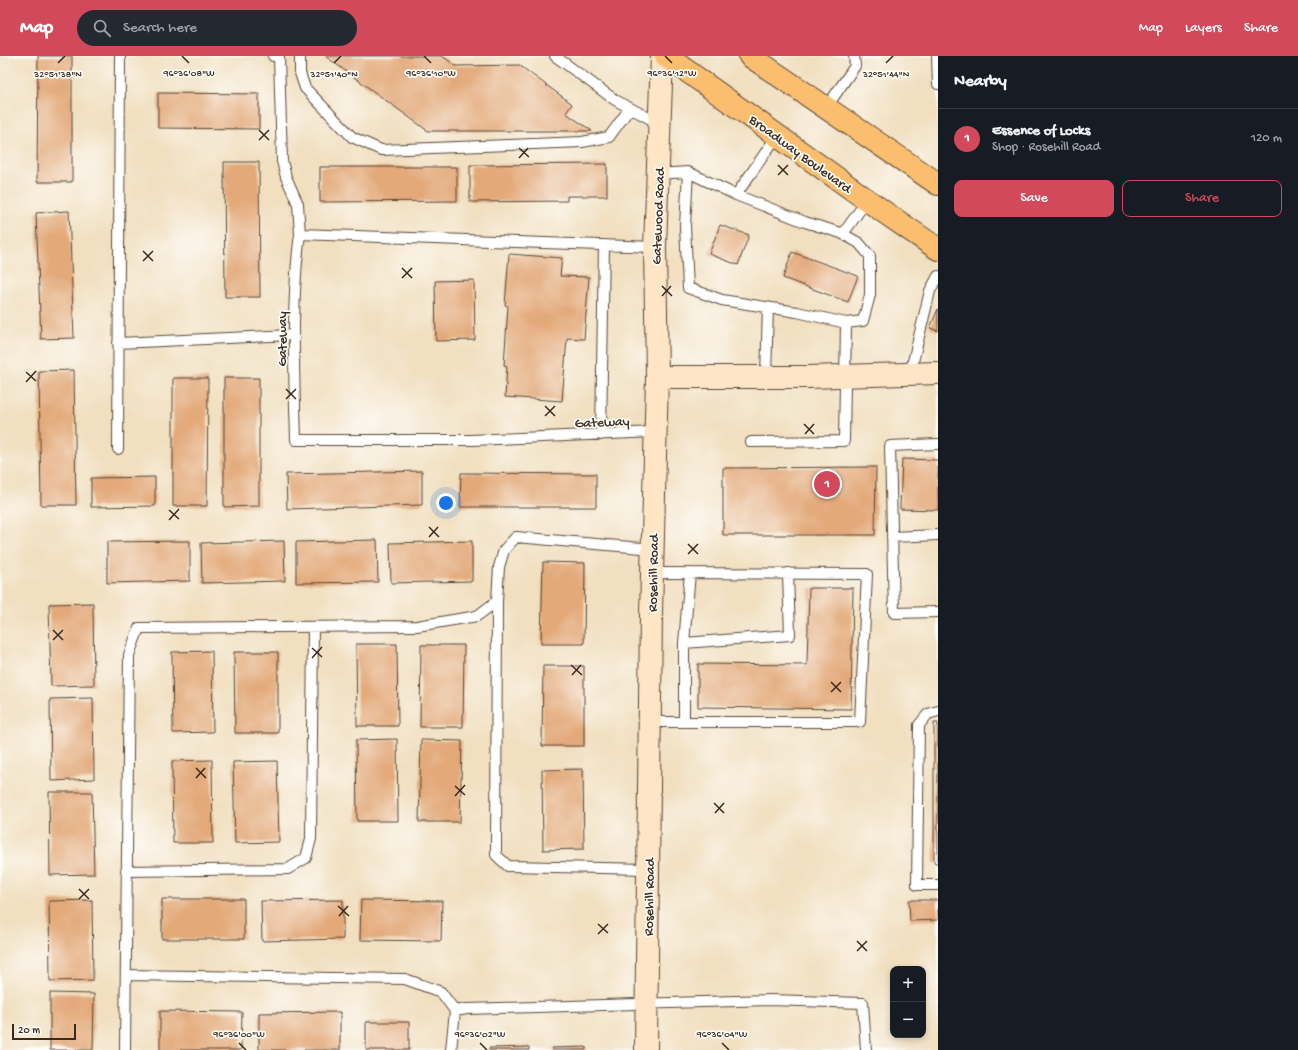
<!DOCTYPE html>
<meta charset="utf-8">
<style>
body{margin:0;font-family:"Gochi Hand",sans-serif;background:#242831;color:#f1f3f6}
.controls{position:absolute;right:12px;bottom:12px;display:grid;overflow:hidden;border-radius:8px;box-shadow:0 2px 6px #0003}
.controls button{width:36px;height:36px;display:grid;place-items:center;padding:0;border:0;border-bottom:1px solid #363941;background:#171b24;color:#f1f3f6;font:20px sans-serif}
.scale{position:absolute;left:12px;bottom:10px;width:64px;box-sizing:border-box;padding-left:4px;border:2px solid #3b2a1e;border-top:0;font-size:11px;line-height:14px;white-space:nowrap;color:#3b2a1e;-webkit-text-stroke:3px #fdfcf7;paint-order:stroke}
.you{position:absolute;left:446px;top:447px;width:14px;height:14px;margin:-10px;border:3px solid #fff;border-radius:50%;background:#1a73e8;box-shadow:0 0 0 6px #1a73e833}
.badge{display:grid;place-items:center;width:26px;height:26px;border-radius:50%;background:#d1495b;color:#fff;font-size:13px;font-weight:700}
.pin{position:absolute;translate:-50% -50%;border:2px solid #fff;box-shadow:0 1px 4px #0006}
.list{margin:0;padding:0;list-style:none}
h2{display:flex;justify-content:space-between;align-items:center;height:52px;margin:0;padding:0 16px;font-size:17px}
h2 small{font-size:13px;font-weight:400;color:#9ea1a6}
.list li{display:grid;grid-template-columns:26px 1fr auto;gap:12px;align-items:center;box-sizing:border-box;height:60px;padding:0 16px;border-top:1px solid #363941}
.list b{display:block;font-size:15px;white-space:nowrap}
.list p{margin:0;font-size:13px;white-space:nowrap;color:#9ea1a6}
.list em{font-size:13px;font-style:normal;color:#9ea1a6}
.actions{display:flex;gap:8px;padding:12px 16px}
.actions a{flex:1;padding:9px 0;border:1px solid #d1495b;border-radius:8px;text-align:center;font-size:14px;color:#d1495b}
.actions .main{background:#d1495b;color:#fff}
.icon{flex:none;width:22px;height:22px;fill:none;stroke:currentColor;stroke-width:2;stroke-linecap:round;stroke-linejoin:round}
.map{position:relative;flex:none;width:938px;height:994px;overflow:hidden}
header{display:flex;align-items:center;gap:24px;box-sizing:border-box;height:56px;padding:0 20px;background:#d1495b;color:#fff}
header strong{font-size:19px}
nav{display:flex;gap:22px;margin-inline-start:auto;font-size:14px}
.search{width:280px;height:36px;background:#242831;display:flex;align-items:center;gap:10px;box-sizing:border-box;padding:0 14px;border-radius:22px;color:#9ea1a6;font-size:15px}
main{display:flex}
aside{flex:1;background:#171b24}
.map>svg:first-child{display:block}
</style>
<header>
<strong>Map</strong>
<div class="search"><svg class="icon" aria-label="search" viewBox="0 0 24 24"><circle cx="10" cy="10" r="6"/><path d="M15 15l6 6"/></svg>Search here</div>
<nav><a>Map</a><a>Layers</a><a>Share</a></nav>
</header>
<main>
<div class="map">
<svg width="938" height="994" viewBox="0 0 938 994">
<rect width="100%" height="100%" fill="#fdfcf7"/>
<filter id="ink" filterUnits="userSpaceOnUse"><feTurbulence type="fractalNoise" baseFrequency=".025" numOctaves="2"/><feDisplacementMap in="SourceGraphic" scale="8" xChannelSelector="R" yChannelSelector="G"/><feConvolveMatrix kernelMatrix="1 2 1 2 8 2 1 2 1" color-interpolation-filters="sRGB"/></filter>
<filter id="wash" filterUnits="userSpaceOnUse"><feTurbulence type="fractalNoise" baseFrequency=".012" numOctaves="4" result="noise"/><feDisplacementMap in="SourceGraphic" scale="16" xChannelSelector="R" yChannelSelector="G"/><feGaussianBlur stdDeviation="0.9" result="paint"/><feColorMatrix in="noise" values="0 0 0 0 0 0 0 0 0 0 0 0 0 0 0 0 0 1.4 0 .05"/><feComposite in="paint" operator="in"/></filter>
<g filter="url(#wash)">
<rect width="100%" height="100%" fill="#f1dfc0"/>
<g id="blocks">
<path fill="#e3a979" d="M 38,0 L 72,0 L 72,126 L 37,126 Z
M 325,0 L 442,0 L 456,10 L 519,9 L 572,48 L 566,57 L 592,75 L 428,75 Z
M 158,37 L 259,38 L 259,73 L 158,72 Z
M 224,106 L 259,106 L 260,241 L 225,241 Z
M 607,108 L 607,140 L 567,140 L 567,145 L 470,146 L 470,109 Z
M 320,111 L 457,111 L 457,145 L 320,146 Z
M 69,155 L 74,282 L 41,283 L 36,157 Z
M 720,169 L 749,179 L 738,209 L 709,198 Z
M 792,196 L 858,220 L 848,246 L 783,222 Z
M 509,198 L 562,202 L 560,220 L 589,221 L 584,283 L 567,282 L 562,345 L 505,341 L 507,310 L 504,309 L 508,250 L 505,249 Z
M 474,224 L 475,284 L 436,285 L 435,225 Z
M 938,253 L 938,275 L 930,272 Z
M 74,314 L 76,449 L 41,449 L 39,315 Z
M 173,322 L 208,322 L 207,450 L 173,450 Z
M 224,322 L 259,322 L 259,450 L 224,451 Z
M 902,403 L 938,404 L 938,454 L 900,453 Z
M 876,411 L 875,479 L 723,479 L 723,412 Z
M 422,415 L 422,449 L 287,453 L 286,418 Z
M 461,417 L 596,418 L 596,451 L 460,451 Z
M 155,421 L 155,450 L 91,451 L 91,422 Z
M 377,484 L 378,526 L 296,527 L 296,486 Z
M 190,485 L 190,525 L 107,527 L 107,486 Z
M 284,485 L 285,525 L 202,527 L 201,487 Z
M 472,485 L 472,525 L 391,527 L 390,487 Z
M 543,506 L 585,507 L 584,588 L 541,588 Z
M 809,532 L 853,532 L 851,653 L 698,651 L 698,608 L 807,609 Z
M 93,547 L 94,629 L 51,630 L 49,548 Z
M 356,588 L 397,588 L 398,670 L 357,670 Z
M 421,589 L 464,589 L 463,671 L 420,671 Z
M 212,595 L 213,676 L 173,677 L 172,596 Z
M 234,596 L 278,596 L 278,677 L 235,677 Z
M 543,610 L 584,610 L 584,690 L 542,690 Z
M 93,642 L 94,723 L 51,725 L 50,643 Z
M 934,667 L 938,667 L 938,807 L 934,807 Z
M 397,683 L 398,765 L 357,765 L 356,684 Z
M 421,684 L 462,685 L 460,766 L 419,766 Z
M 212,704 L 213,787 L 173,787 L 172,705 Z
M 277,705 L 279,786 L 235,787 L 233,706 Z
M 583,713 L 584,793 L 543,794 L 542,714 Z
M 49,736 L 92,736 L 94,818 L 50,819 Z
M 162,843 L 244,843 L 244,883 L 162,883 Z
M 92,844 L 93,924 L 50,925 L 49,845 Z
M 343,844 L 343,883 L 262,885 L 261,845 Z
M 361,844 L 442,845 L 441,885 L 360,884 Z
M 909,844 L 938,844 L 938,864 L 910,865 Z
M 50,937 L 94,938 L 93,994 L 50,994 Z
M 160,955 L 242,956 L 241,994 L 160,994 Z
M 340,956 L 340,994 L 259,994 L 259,957 Z
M 366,966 L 409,966 L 409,994 L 366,994 Z
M 529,991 L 529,994 L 489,994 L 489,992 Z
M 586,991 L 586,994 L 552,994 L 552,992 Z"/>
</g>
</g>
<g filter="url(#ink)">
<use href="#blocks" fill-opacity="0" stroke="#564536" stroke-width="1"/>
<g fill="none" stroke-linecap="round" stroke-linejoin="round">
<g stroke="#564536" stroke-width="12">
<path id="lane" d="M 273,0 L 279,0 L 282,105 L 286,121 L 298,148 L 300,178
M 300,0 L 300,17 L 305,32 L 352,81 L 381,94 L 582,86 L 609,81 L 630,52
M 555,0 L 615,44 L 660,68
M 937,0 L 938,28
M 826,52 L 855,10 L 854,0
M 688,116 L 685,170 L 688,232 L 722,244 L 797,256 L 846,267
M 657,118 L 688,116 L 736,139 L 805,166 L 841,177 L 859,187 L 870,200 L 870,239 L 863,265 L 846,267 L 844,385 L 751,386
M 736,139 L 777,80
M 843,178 L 867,144
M 655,191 L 300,178 C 291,246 294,315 296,384 L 472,384 L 655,376
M 118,287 L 293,279
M 910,318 L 930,235 L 938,220
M 766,321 L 768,251
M 601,379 L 604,189
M 938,388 L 890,390 L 894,557 L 938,556
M 118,393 L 120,0
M 892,481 L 938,479
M 497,545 L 496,799 L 508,810 L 648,813
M 684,587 L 690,517
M 938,655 L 928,658 L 919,669 L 917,829 L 938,829
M 650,666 L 860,666 L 867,518 L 652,517
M 684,666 L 684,587 L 790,579 L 788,517
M 126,815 L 288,813 L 306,802 L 311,783 L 313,571
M 126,919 L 405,923 L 441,936 L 455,955
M 125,994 L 129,599 L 139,572 L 417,570 L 477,560 L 497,545 L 499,511 L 504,494 L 516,481 L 653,493
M 451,994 L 455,955 L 467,953 L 770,944 L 863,947 L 866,994"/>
</g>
<g stroke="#564536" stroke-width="24">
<path id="secondary" d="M 657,321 L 655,191 L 662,0
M 646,994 L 651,558 L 657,321 L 808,321 L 938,317"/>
</g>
<g stroke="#564536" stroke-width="24">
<path id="primary" d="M 666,0 L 884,156 L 938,193
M 750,0 L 938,128"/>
</g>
<use href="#lane" stroke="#fff" stroke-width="10"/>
<use href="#secondary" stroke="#fde5c5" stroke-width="22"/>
<use href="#primary" stroke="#fbbe6e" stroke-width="22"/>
</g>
</g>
<path fill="none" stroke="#3b2a1e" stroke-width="1.5" d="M 182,0 L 189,7M 424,0 L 431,7M 665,0 L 672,7M 58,7 L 65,0M 334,7 L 341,0M 886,7 L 893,0M 259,74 L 269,84M 259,84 L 269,74M 519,92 L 529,101M 519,102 L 528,92M 778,109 L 788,119M 778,119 L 788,109M 143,195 L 153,205M 143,205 L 153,195M 402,212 L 412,222M 402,222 L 412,212M 662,230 L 672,240M 662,240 L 671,230M 26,316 L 36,325M 26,326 L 36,315M 286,333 L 296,343M 286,343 L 296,333M 545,350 L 555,360M 545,360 L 555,350M 804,368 L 814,378M 805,378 L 814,368M 169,454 L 179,463M 169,464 L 179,453M 429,471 L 439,481M 429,481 L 438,471M 688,488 L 698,498M 688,498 L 698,488M 53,574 L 63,584M 53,584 L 63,574M 312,592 L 322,601M 312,602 L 322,591M 571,609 L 582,619M 572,619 L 581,609M 831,626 L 841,636M 831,636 L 841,626M 196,712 L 206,722M 196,722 L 205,712M 455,730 L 465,739M 455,740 L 465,729M 714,747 L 724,757M 715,757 L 724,747M 79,833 L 89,843M 79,843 L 89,833M 338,850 L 349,860M 339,860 L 348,850M 598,868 L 608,877M 598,878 L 608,868M 857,885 L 867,895M 857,895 L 867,885M 239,987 L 246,994M 480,987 L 487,994M 722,987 L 729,994"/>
<g text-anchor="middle" stroke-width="3.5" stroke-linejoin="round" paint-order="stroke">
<g font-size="14" fill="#3b2a1e" stroke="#fdfcf7">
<text transform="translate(801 97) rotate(36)" y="5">Broadway Boulevard</text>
<text transform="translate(657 160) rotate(-88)" y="5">Gatewood Road</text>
<text transform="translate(281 283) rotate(-90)" y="5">Gateway</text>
<text transform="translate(602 365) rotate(-2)" y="5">Gateway</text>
<text transform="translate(652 517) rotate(-89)" y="5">Rosehill Road</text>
<text transform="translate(648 841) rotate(-89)" y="5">Rosehill Road</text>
</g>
</g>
<g font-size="10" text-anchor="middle" fill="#3b2a1e" stroke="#fdfcf7" stroke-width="3.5" stroke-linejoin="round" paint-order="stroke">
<text x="189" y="20">96°36'08"W</text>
<text x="431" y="20">96°36'10"W</text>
<text x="672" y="20">96°36'12"W</text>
<text x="334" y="21">32°51'40"N</text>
<text x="58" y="21">32°51'38"N</text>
<text x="886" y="21">32°51'44"N</text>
<text x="239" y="981">96°36'00"W</text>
<text x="480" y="981">96°36'02"W</text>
<text x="722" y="981">96°36'04"W</text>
</g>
</svg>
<div class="controls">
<button>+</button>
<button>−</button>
</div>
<div class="scale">20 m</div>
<div class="you"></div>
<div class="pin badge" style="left:827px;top:428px">1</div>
</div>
<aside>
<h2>Nearby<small></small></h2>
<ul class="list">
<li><span class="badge">1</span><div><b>Essence of Locks</b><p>Shop · Rosehill Road</p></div><em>120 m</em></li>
</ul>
<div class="actions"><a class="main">Save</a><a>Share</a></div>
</aside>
</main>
